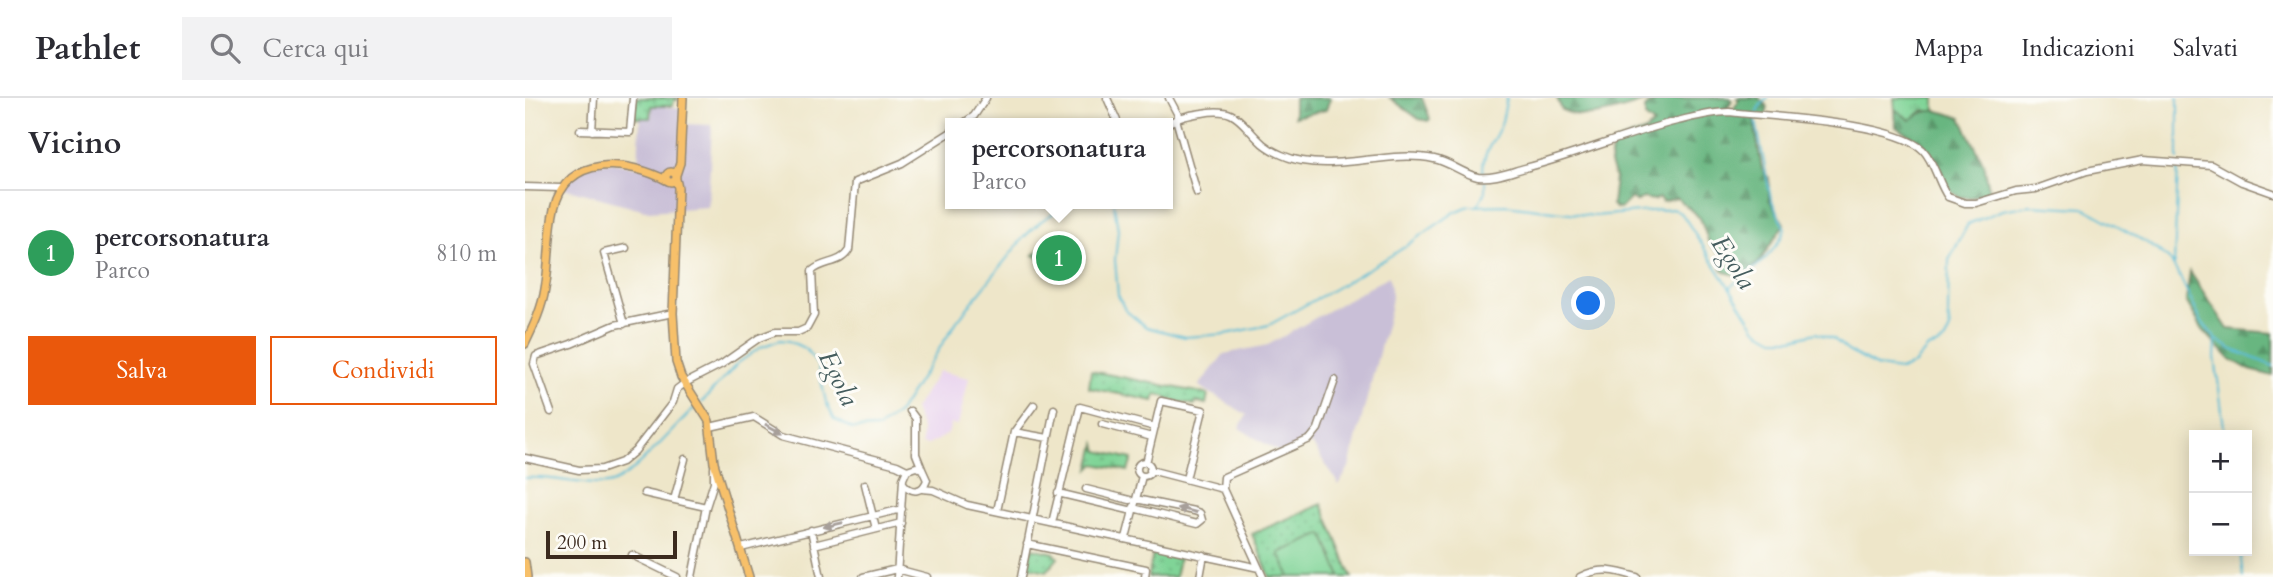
<!DOCTYPE html>
<html lang="it">
<meta charset="utf-8">
<style>
body{margin:0;font-family:Cardo,serif;background:#f2f2f3;color:#2b2b33}
.controls{position:absolute;right:21px;bottom:21px;display:grid;overflow:hidden;border-radius:0px;box-shadow:0 4px 18px #0003}
.controls button{width:63px;height:63px;display:grid;place-items:center;padding:0;border:0;border-bottom:2px solid #e1e1e2;background:#fff;color:#2b2b33;font:35px sans-serif}
.scale{position:absolute;left:21px;bottom:18px;width:131px;box-sizing:border-box;padding-left:7px;border:4px solid #3b2a1e;border-top:0;font-size:19px;line-height:24px;white-space:nowrap;color:#3b2a1e;-webkit-text-stroke:5px #fdfcf7;paint-order:stroke}
.you{position:absolute;left:1064px;top:206px;width:24px;height:24px;margin:-18px;border:5px solid #fff;border-radius:50%;background:#1a73e8;box-shadow:0 0 0 10px #1a73e833}
.badge{display:grid;place-items:center;width:46px;height:46px;border-radius:50%;background:#ea580c;color:#fff;font-size:23px;font-weight:700}
.pin{position:absolute;translate:-50% -50%;border:4px solid #fff;box-shadow:0 2px 7px #0006}
.popup{position:absolute;left:420px;top:20px;width:228px;height:91px;box-sizing:border-box;display:grid;place-content:center;border-radius:0px;background:#fff;filter:drop-shadow(0 2px 5px #0005);font-size:23px;white-space:nowrap;color:#7c7c81}
.popup b{font-size:26px;color:#2b2b33}
.popup::after{content:'';position:absolute;left:50%;top:100%;margin-left:-14px;border:14px solid transparent;border-top-color:#fff}
.list{margin:0;padding:0;list-style:none}
h2{display:flex;justify-content:space-between;align-items:center;height:91px;margin:0;padding:0 28px;font-size:30px}
h2 small{font-size:23px;font-weight:400;color:#7c7c81}
.list li{display:grid;grid-template-columns:46px 1fr auto;gap:21px;align-items:center;box-sizing:border-box;height:126px;padding:0 28px;border-top:2px solid #e1e1e2}
.list b{display:block;font-size:26px;white-space:nowrap}
.list p{margin:0;font-size:23px;white-space:nowrap;color:#7c7c81}
.list em{font-size:23px;font-style:normal;color:#7c7c81}
.actions{display:flex;gap:14px;padding:21px 28px}
.actions a{flex:1;padding:16px 0;border:2px solid #ea580c;border-radius:0px;text-align:center;font-size:24px;color:#ea580c}
.actions .main{background:#ea580c;color:#fff}
.icon{flex:none;width:38px;height:38px;fill:none;stroke:currentColor;stroke-width:2;stroke-linecap:round;stroke-linejoin:round}
.map{position:relative;flex:none;width:1748px;height:479px;overflow:hidden}
header{display:flex;align-items:center;gap:42px;box-sizing:border-box;height:98px;padding:0 35px;background:#fff;border-bottom:2px solid #e1e1e2}
header strong{font-size:33px}
nav{display:flex;gap:38px;margin-inline-start:auto;font-size:24px}
.search{width:490px;height:63px;background:#f2f2f3;display:flex;align-items:center;gap:18px;box-sizing:border-box;padding:0 24px;border-radius:0px;color:#7c7c81;font-size:26px}
main{display:flex}
aside{flex:1;background:#fff}
.map>svg:first-child{display:block}
</style>
<header>
<strong>Pathlet</strong>
<div class="search"><svg class="icon" aria-label="search" viewBox="0 0 24 24"><circle cx="10" cy="10" r="6"/><path d="M15 15l6 6"/></svg>Cerca qui</div>
<nav><a>Mappa</a><a>Indicazioni</a><a>Salvati</a></nav>
</header>
<main>
<aside>
<h2>Vicino<small></small></h2>
<ul class="list">
<li><span class="badge" style="background:#2e9e5b">1</span><div><b>percorsonatura</b><p>Parco</p></div><em>810 m</em></li>
</ul>
<div class="actions"><a class="main">Salva</a><a>Condividi</a></div>
</aside>
<div class="map">
<svg width="1748" height="479" viewBox="0 0 1748 479">
<defs>
<pattern id="grass-tufts" width="24" height="20" patternUnits="userSpaceOnUse" patternTransform="scale(1.75)"><rect width="24" height="20" fill="#80d497"/><path d="M3 7l-1-3M5 7V3M7 7l1-3M15 17l-1-3M17 17v-4M19 17l1-3" fill="none" stroke="#70b682"/></pattern>
<pattern id="forest-firs" width="22" height="20" patternUnits="userSpaceOnUse" patternTransform="scale(1.75)"><rect width="22" height="20" fill="#68b680"/><path d="M5 1l3.5 6h-7zM16 11l3.5 6h-7z" fill="#579468"/></pattern>
<pattern id="park-dots" width="8" height="8" patternUnits="userSpaceOnUse" patternTransform="scale(1.75)"><rect width="8" height="8" fill="#80d497"/><path d="M2 2h.1M6 6h.1" fill="none" stroke="#70b682" stroke-width="1.8" stroke-linecap="round"/></pattern>
</defs>
<rect width="100%" height="100%" fill="#fdfcf7"/>
<filter id="ink" filterUnits="userSpaceOnUse"><feTurbulence type="fractalNoise" baseFrequency=".0143" numOctaves="2"/><feDisplacementMap in="SourceGraphic" scale="14" xChannelSelector="R" yChannelSelector="G"/><feConvolveMatrix kernelMatrix="1 2 1 2 8 2 1 2 1" color-interpolation-filters="sRGB"/></filter>
<filter id="wash" filterUnits="userSpaceOnUse"><feTurbulence type="fractalNoise" baseFrequency=".00686" numOctaves="4" result="noise"/><feDisplacementMap in="SourceGraphic" scale="28" xChannelSelector="R" yChannelSelector="G"/><feGaussianBlur stdDeviation="1.57" result="paint"/><feColorMatrix in="noise" values="0 0 0 0 0 0 0 0 0 0 0 0 0 0 0 0 0 1.4 0 .05"/><feComposite in="paint" operator="in"/></filter>
<g filter="url(#wash)">
<rect width="100%" height="100%" fill="#eee6c9"/>
<path fill="#e8d2ee" d="M 414,273 L 444,280 L 433,327 L 426,326 L 423,336 L 403,347 L 397,347 L 397,331 L 389,311 Z"/>
<path fill="#c9bfd7" d="M 127,8 L 159,11 L 159,26 L 187,27 L 183,109 L 124,113 L 39,90 L 39,83 L 52,69 L 82,64 L 113,69 L 115,21 L 126,21 Z
M 864,178 L 867,199 L 864,216 L 824,369 L 814,387 L 787,346 L 759,357 L 714,330 L 722,317 L 674,288 L 699,256 L 743,247 Z"/>
<path fill="url(#grass-tufts)" stroke="#5e7f5a" stroke-width="2" d="M 1369,0 L 1410,0 L 1410,13 L 1397,13 L 1385,22 L 1370,11 Z"/>
<path fill="url(#forest-firs)" stroke="#52704f" stroke-width="2" d="M 769,0 L 805,0 L 801,12 L 769,19 Z
M 865,0 L 897,0 L 905,21 L 903,23 L 894,21 Z
M 1032,0 L 1132,0 C 1102,8 1067,26 1037,12 Z
M 1144,0 L 1205,0 L 1207,2 L 1202,11 L 1208,12 L 1214,2 L 1212,0 L 1234,0 L 1243,9 L 1240,20 L 1233,20 L 1229,23 L 1237,71 L 1244,80 L 1244,101 L 1259,126 L 1234,164 L 1216,179 L 1200,174 L 1197,170 L 1202,163 L 1184,145 L 1175,120 L 1152,100 L 1138,104 L 1134,100 L 1129,102 L 1118,100 L 1111,104 L 1106,100 L 1095,111 L 1090,110 L 1087,107 L 1090,80 L 1085,66 L 1088,45 L 1121,33 L 1129,26 L 1120,19 L 1120,10 L 1124,6 Z
M 1370,11 L 1385,22 C 1404,8 1414,12 1436,20 L 1459,66 L 1465,96 C 1411,110 1428,78 1403,51 C 1395,42 1382,35 1371,29 Z
M 1665,174 L 1703,231 L 1748,235 L 1748,278 L 1725,272 L 1704,260 L 1678,232 L 1661,203 Z"/>
<path fill="url(#park-dots)" stroke="#5e7f5a" stroke-width="2" d="M 111,0 L 153,0 L 153,2 L 149,2 L 148,8 L 126,8 L 125,20 L 110,20 Z
M 533,147 L 555,153 L 555,159 L 542,174 L 509,157 L 518,150 Z
M 566,273 L 683,296 L 681,306 L 671,304 L 670,307 L 642,301 L 642,299 L 631,296 L 629,303 L 564,290 Z
M 571,346 L 573,353 L 607,361 L 603,373 L 570,366 L 565,371 Z
M 797,406 L 827,479 L 745,479 L 727,436 Z
M 507,450 L 529,455 L 533,460 L 522,473 L 503,469 Z
M 629,451 L 634,452 L 636,457 L 654,461 L 650,479 L 623,479 Z"/>
<path fill="#80d497" stroke="#5e7f5a" stroke-width="2" d="M 798,436 L 816,479 L 765,479 L 754,455 Z"/>
<g fill="none" stroke-linecap="round" stroke-linejoin="round">
<path stroke="#58bcd6" stroke-width="2" d="M 1653,0 L 1653,62
M 959,77 C 954,56 971,43 977,23 C 979,16 980,8 982,0
M 589,106 L 593,132 L 590,162 L 593,197 L 600,212 L 621,229 L 660,239 L 701,236 L 744,227 L 809,191 L 872,154 L 930,114 L 944,108 L 981,107 L 1069,118 L 1148,111 L 1157,116 L 1167,131 L 1231,231 L 1249,241 L 1268,241 L 1291,235 L 1309,241 L 1323,253 L 1353,269 L 1375,272 L 1389,266 L 1403,250 L 1414,247 L 1420,242 L 1425,231 L 1423,217 L 1424,162 L 1443,126 L 1477,112 L 1505,107 L 1559,110 L 1624,146 L 1644,161 L 1655,179 L 1676,223 L 1691,241 L 1706,251 L 1748,268
M 953,107 L 960,94 L 960,83
M 1649,167 L 1653,68
M 1204,189 C 1225,175 1251,156 1260,131 L 1246,101 L 1230,18 L 1234,9 L 1242,0
M 1691,241 L 1690,259 L 1700,337
M 177,304 L 213,265 L 236,249 L 255,242 L 264,243 L 281,251 L 293,268 L 301,304 L 309,321 L 328,331 L 353,330 L 374,314 L 432,223 L 498,140 L 516,123 L 544,106
M 0,380 C 29,378 55,388 82,386 C 105,384 152,325 173,307
M 1715,453 L 1718,479"/>
</g>
</g>
<g filter="url(#ink)">
<g fill="none" stroke-linecap="round" stroke-linejoin="round">
<g stroke="#948874" stroke-width="9">
<path id="minor" d="M 582,0 L 593,25
M 644,0 L 654,19
M 651,21 L 672,95
M 439,25 L 449,18 L 461,0
M 642,26 C 654,19 664,17 677,15 C 714,8 715,26 738,46 C 748,54 764,61 777,63 C 820,71 866,52 909,61 C 925,64 938,76 953,79 C 969,81 985,74 1000,70 C 1051,57 1100,36 1152,23 C 1169,19 1186,14 1204,14 C 1247,19 1369,24 1398,52 C 1410,65 1413,85 1423,99 L 1440,105 L 1451,105 L 1491,93 L 1511,91 L 1562,73 L 1618,62 L 1686,67 L 1717,84 L 1748,95
M 55,32 L 105,34 L 108,0
M 67,33 L 69,0
M 0,89 L 36,90
M 99,226 L 79,155 L 101,150
M 385,313 L 391,321 L 391,356 L 397,371
M 26,314 L 9,266 L 11,258 L 46,246 L 90,227 L 148,215
M 577,326 L 627,339
M 185,329 L 229,319 L 258,337 L 372,367 L 382,372
M 489,334 L 509,307
M 0,360 L 54,372 L 77,371 L 97,364 L 110,353 L 148,304 L 152,291 L 160,285 L 197,266 L 234,240 L 250,234 L 273,234 L 282,230 L 289,217 L 287,173 C 299,162 315,167 324,152 L 330,84 L 377,65 L 426,34
M612 371a7 7 0 1 1 14 0a7 7 0 1 1-14 0Z
M 621,365 L 636,303 L 678,312 L 661,381
M 625,372 L 698,391
M 340,386 L 351,431
M 379,386 C 387,396 398,394 402,382 L 397,371 L 391,369 L 382,372
M 397,391 L 408,392 L 442,407 L 734,470
M 561,391 L 605,402
M 119,395 L 181,409
M 533,395 L 608,413
M 149,402 L 160,361
M 608,410 L 672,426 L 677,422 L 675,415 L 669,413 L 611,401
M 472,413 L 489,334 L 523,340
M 527,425 L 555,309 L 630,329
M 286,432 L 296,479
M 601,440 L 617,378
M 502,446 L 621,471 L 620,479
M 289,447 L 376,425
M 216,450 L 377,411
M 107,457 L 152,479
M 167,479 L 181,409 L 189,384 L 189,370
M 338,479 L 372,471 L 402,479
M 372,479 L 378,381 L 382,372
M 496,479 L 529,311
M 675,479 L 679,457
M 738,479 L 698,391 L 699,379 L 785,341 L 793,331 L 810,282
M 1055,479 C 1075,468 1092,473 1112,479"/>
</g>
<g stroke="#948874" stroke-width="10">
<path id="major" d="M141 79a5 5 0 1 1 10 0a5 5 0 1 1-10 0Z
M 151,77 L 155,65 L 158,0
M 151,81 L 153,90 L 148,215 L 151,264 L 156,279 L 184,323 L 189,365 L 224,479
M 0,246 C 8,229 17,211 20,191 C 25,165 23,137 29,111 C 42,55 103,62 143,83
M 0,464 L 2,479"/>
</g>
<use href="#minor" stroke="#fff" stroke-width="6"/>
<use href="#major" stroke="#f7c06b" stroke-width="7"/>
</g>
<defs><path id="oneway-solid" d="M-6-.8H1V-3.2L6.5 0L1 3.2V.8H-6Z" transform="scale(1.75)"/></defs>
<g fill="#a79f9a">
<use href="#oneway-solid" transform="translate(249 331) rotate(29)"/>
<use href="#oneway-solid" transform="translate(662 412) rotate(-166)"/>
<use href="#oneway-solid" transform="translate(308 427) rotate(167)"/>
</g>
</g>
<g text-anchor="middle" stroke-width="6" stroke-linejoin="round" paint-order="stroke">
<g font-size="26" font-style="italic" fill="#455d5e" stroke="#fdfcf7">
<text transform="translate(1209 164) rotate(57)" y="9">Egola</text>
<text transform="translate(314 280) rotate(64)" y="9">Egola</text>
</g>
</g>
</svg>
<div class="controls">
<button>+</button>
<button>−</button>
</div>
<div class="scale">200 m</div>
<div class="you"></div>
<div class="pin badge" style="left:534px;top:160px;background:#2e9e5b">1</div>
<div class="popup"><b>percorsonatura</b>Parco</div>
</div>
</main>
